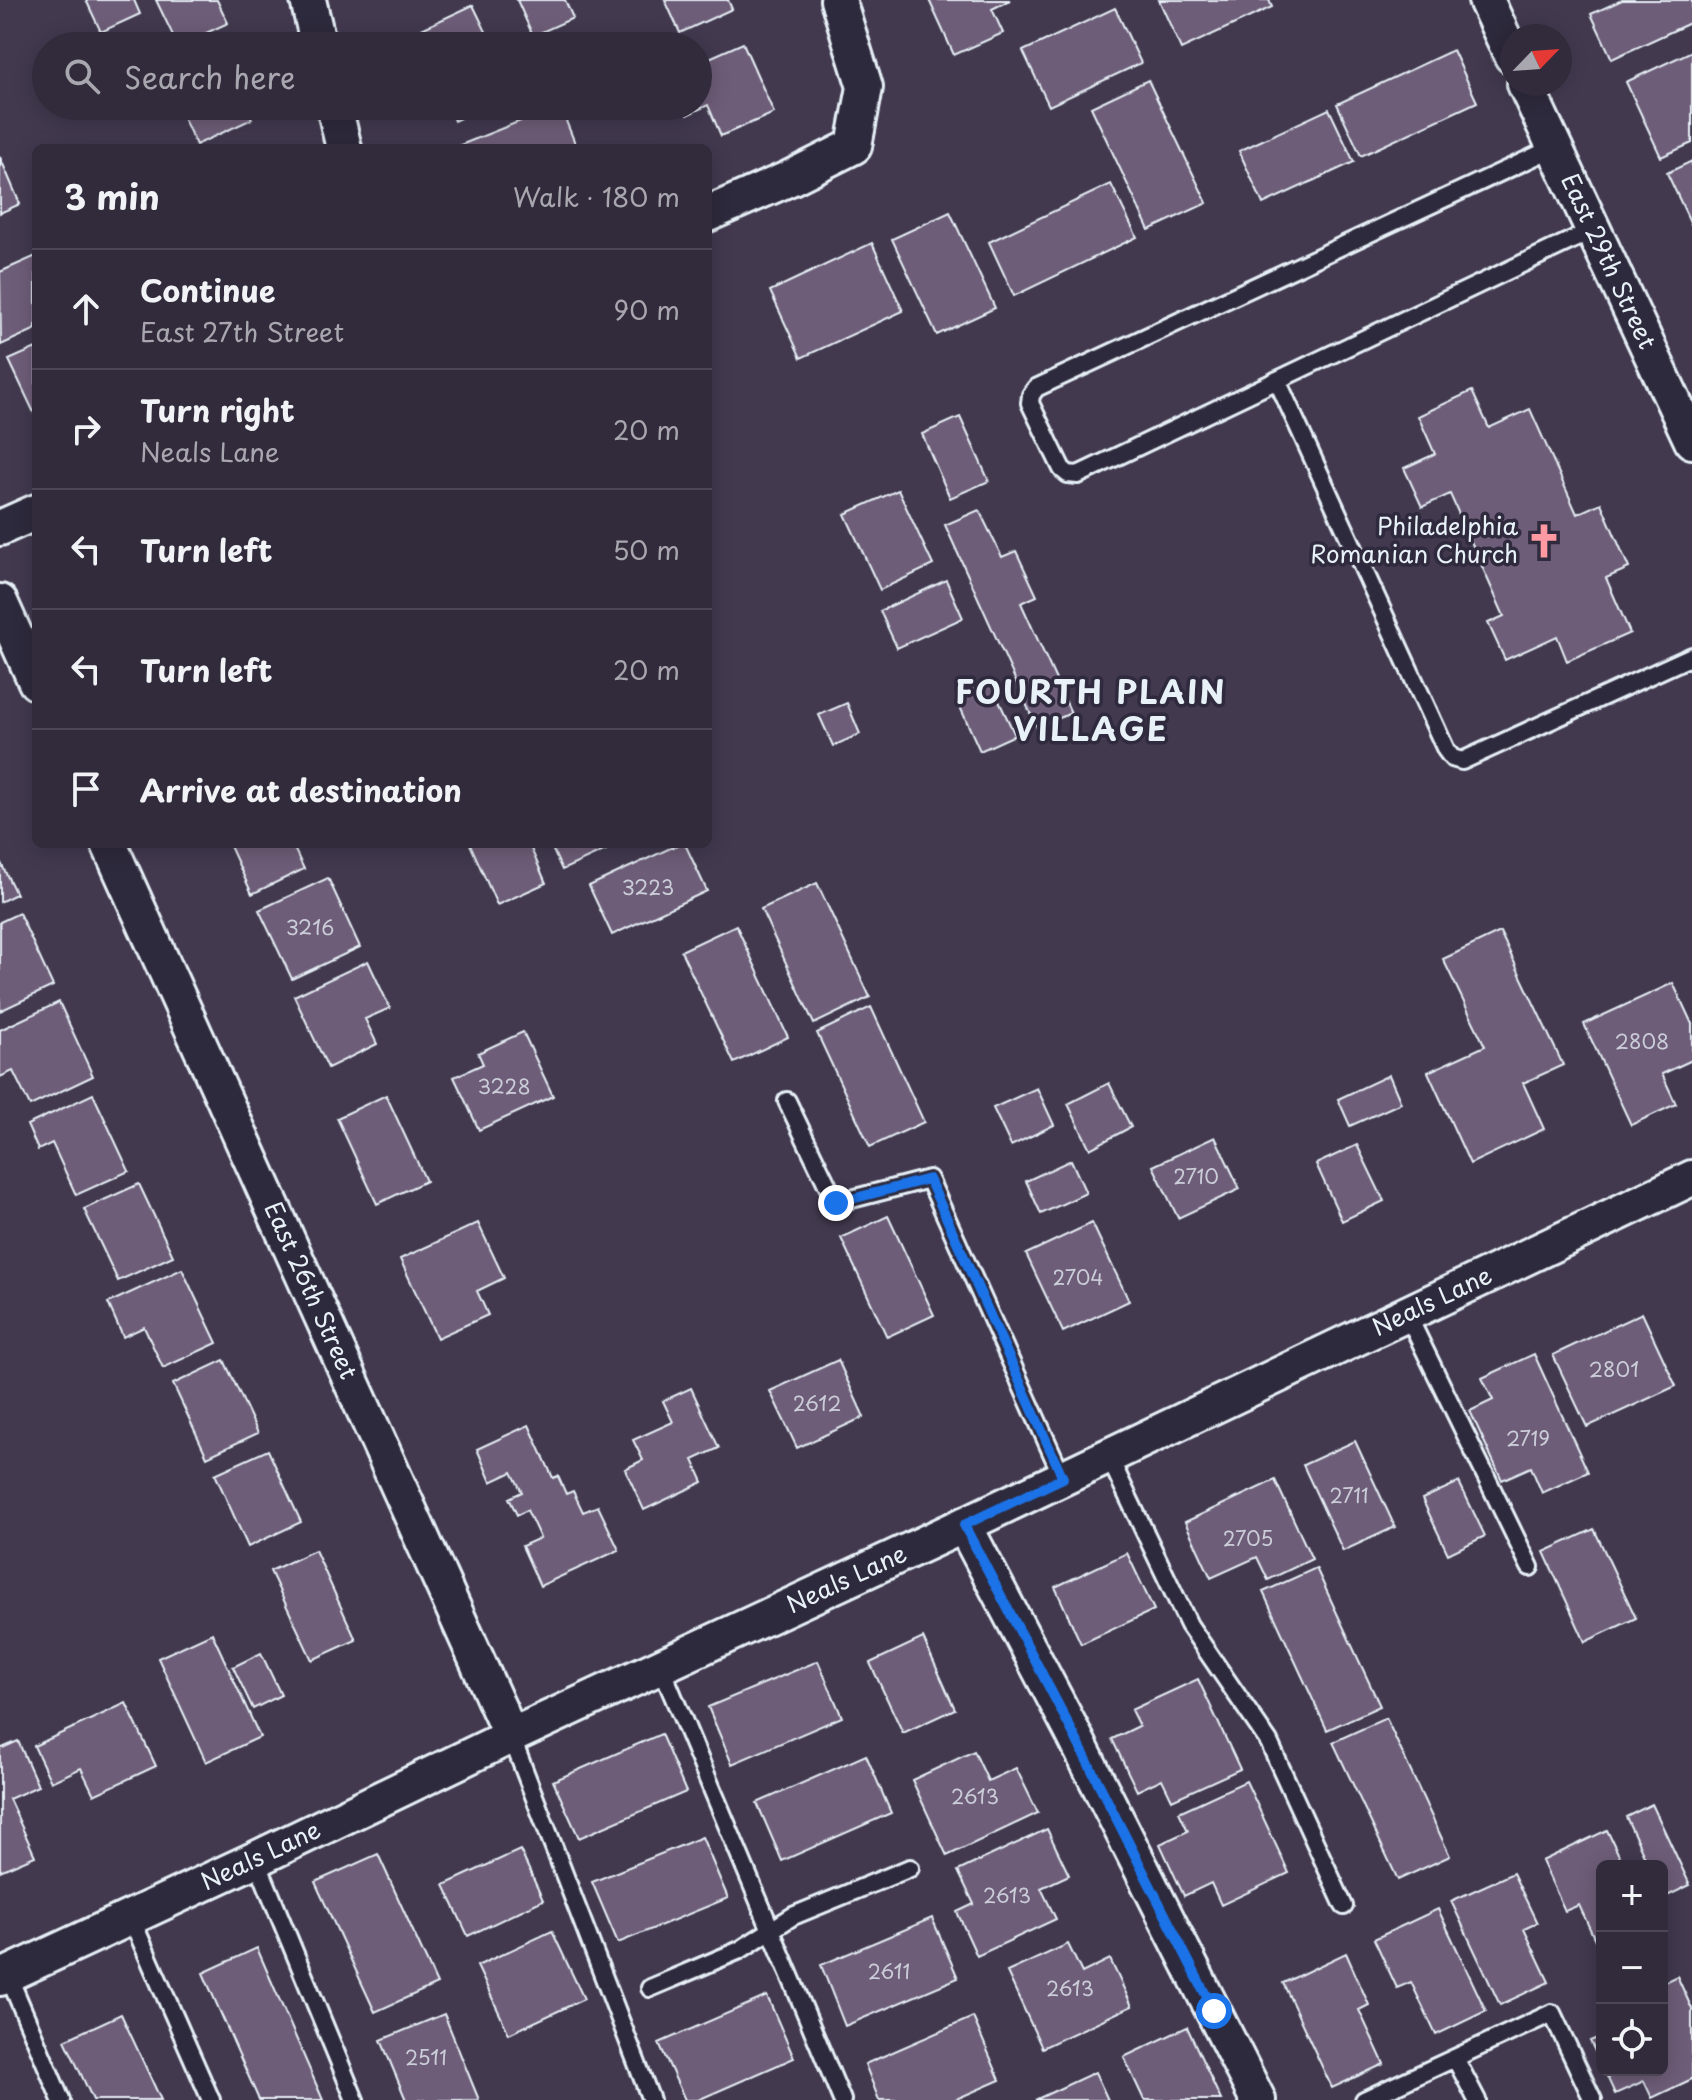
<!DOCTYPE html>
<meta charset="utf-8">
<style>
body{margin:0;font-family:"Playpen Sans",sans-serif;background:#3a3342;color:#f1f3f6}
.controls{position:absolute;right:24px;bottom:24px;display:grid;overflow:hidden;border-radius:12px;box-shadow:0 4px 20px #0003}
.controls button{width:72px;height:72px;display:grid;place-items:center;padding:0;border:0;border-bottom:2px solid #4d4755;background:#322b3b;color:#f1f3f6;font:40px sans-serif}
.compass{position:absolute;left:1500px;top:24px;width:72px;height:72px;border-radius:50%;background:#322b3b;box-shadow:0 4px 20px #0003;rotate:65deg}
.stop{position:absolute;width:24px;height:24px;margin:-18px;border:6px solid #1a73e8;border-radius:50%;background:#fff}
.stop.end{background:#1a73e8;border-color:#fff;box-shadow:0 2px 8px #0008}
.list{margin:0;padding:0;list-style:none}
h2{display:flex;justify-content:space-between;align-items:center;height:104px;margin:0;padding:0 32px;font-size:34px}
h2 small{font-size:26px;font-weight:400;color:#a8a7af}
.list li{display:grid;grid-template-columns:52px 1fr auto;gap:24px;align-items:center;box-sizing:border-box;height:120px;padding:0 32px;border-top:2px solid #4d4755}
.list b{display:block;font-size:30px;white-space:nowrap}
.list p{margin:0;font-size:26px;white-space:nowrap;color:#a8a7af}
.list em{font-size:26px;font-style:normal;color:#a8a7af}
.icon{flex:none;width:44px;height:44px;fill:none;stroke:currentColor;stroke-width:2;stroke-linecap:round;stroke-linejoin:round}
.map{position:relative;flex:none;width:1692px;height:2100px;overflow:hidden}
.search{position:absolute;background:#322b3b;box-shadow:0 4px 20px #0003;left:32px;top:32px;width:680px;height:88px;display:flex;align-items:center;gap:20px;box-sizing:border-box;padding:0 28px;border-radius:44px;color:#a8a7af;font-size:30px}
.panel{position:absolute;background:#322b3b;box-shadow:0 4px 20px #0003;left:32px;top:144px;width:680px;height:704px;border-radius:12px}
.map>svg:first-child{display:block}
</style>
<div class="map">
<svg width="1692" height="2100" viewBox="0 0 1692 2100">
<rect width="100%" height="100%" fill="#42394f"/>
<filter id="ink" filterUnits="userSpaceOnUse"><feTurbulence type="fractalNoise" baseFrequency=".0125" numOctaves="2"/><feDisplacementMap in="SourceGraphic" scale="16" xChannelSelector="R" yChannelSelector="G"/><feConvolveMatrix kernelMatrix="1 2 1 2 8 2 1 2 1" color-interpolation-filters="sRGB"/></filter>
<g filter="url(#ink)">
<path fill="#6e5d78" stroke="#e8f1f8" stroke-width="2" d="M 86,0 L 134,0 L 140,14 L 101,32 Z
M 156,0 L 217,0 L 228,23 L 178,46 Z
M 517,0 L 565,0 L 573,18 L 533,36 Z
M 665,0 L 728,0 L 732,9 L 680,33 Z
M 929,0 L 1010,0 L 992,9 L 1003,33 L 954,55 Z
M 1159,0 L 1269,0 L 1272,7 L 1181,49 Z
M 1622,0 L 1692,0 L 1692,22 L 1612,59 L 1591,14 Z
M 473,5 L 493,46 L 420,46 L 413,33 Z
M 1115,8 L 1141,63 L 1049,106 L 1023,51 Z
M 743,43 L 774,113 L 721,136 L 708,105 L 687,115 L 683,106 L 698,106 L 698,63 Z
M 1453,50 L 1477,102 L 1361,156 L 1337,104 Z
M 1692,51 L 1692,143 L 1661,157 L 1626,82 Z
M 1148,80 L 1207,203 L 1149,230 L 1091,107 Z
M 178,106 L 246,106 L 252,119 L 196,145 Z
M 448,106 L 486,106 L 454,121 Z
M 558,106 L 560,106 L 577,148 L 453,148 Z
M 1329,109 L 1354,162 L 1263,204 L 1239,151 Z
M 0,157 L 20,204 L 0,213 Z
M 1692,161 L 1692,226 L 1667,173 Z
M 1111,184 L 1137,237 L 1014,296 L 989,242 Z
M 950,212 L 995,308 L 937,335 L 892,239 Z
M 872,243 L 903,311 L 801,358 L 770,291 Z
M 36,256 L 36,329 L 1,345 L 0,272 Z
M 36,348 L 36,417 L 9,360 Z
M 1472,391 L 1489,428 L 1530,409 L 1577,514 L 1601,503 L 1629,568 L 1606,578 L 1630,633 L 1567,661 L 1557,636 L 1505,660 L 1488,623 L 1504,616 L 1450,494 L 1422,507 L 1404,468 L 1435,454 L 1418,416 Z
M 960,417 L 989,481 L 950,498 L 922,434 Z
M 898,490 L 933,565 L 880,590 L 845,514 Z
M 979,510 L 1002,557 L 1016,551 L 1037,596 L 1021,603 L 1071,713 L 1037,728 L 945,525 Z
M 946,580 L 963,618 L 897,648 L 880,611 Z
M 990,682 L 1015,735 L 980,751 L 956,698 Z
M 847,703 L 860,734 L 833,746 L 819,715 Z
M 229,844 L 292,844 L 304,869 L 252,894 Z
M 470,844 L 529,844 L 546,883 L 497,905 Z
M 550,844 L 619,844 L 562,870 Z
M 679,844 L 685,844 L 707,891 L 612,935 L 589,886 Z
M 0,861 L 16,894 L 0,902 Z
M 328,878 L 360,947 L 292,979 L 259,910 Z
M 817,883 L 870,997 L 814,1024 L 761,909 Z
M 19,913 L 53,986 L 0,1011 L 0,922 Z
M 736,925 L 788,1037 L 734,1063 L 681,951 Z
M 1500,932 L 1563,1065 L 1523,1083 L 1544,1129 L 1470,1164 L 1428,1072 L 1485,1046 L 1443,959 Z
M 368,961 L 390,1008 L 365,1019 L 377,1044 L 328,1068 L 294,996 Z
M 1673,983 L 1692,1024 L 1692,1060 L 1662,1074 L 1676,1104 L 1631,1125 L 1584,1024 Z
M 59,1002 L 93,1076 L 30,1106 L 13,1071 L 0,1077 L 0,1030 Z
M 871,1007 L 924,1122 L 870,1147 L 817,1033 Z
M 523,1032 L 553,1096 L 479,1130 L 454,1077 L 483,1064 L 478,1053 Z
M 1389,1075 L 1401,1103 L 1350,1126 L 1338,1099 Z
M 1109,1083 L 1131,1127 L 1090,1149 L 1068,1104 Z
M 1037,1088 L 1054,1125 L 1011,1146 L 993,1108 Z
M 93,1094 L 129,1171 L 76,1195 L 52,1143 L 38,1150 L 27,1125 Z
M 386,1095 L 426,1181 L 377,1204 L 337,1118 Z
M 1215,1137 L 1240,1189 L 1178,1218 L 1153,1166 Z
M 1357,1145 L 1384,1201 L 1342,1221 L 1316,1164 Z
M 1071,1160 L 1086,1193 L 1041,1214 L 1026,1181 Z
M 139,1184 L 173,1256 L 118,1281 L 84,1209 Z
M 888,1216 L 934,1315 L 887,1337 L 841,1238 Z
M 478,1223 L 504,1278 L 477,1291 L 488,1315 L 437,1338 L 400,1259 Z
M 1092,1223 L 1129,1301 L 1063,1332 L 1026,1254 Z
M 182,1269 L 217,1343 L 163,1368 L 144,1327 L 123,1337 L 108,1303 Z
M 1642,1313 L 1676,1386 L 1587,1427 L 1553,1355 Z
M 1534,1354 L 1588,1472 L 1542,1493 L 1531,1467 L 1502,1480 L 1470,1411 L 1493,1400 L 1482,1378 Z
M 224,1360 L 258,1433 L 207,1457 L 173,1384 Z
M 838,1360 L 864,1417 L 797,1448 L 770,1391 Z
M 691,1388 L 719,1448 L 693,1460 L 703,1482 L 644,1510 L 625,1469 L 643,1460 L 633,1440 L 673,1422 L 663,1401 Z
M 529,1425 L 553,1478 L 558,1476 L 566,1494 L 573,1491 L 583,1512 L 598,1506 L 619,1550 L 540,1586 L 522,1546 L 540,1538 L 527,1510 L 517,1515 L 509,1498 L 522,1492 L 512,1472 L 491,1482 L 477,1449 Z
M 1355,1441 L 1395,1527 L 1343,1551 L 1303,1465 Z
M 268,1450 L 301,1522 L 248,1547 L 215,1474 Z
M 1275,1480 L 1312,1559 L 1268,1580 L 1257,1557 L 1211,1578 L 1185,1522 Z
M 1459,1482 L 1485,1536 L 1448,1554 L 1422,1499 Z
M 1594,1529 L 1636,1618 L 1585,1642 L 1544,1552 Z
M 315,1550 L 356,1640 L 312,1660 L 270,1571 Z
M 1127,1553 L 1154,1610 L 1081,1644 L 1055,1587 Z
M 1316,1568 L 1380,1706 L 1327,1730 L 1263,1592 Z
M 212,1633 L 260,1737 L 206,1762 L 158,1658 Z
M 923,1638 L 955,1709 L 903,1733 L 870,1663 Z
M 261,1653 L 281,1695 L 253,1709 L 233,1667 Z
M 818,1661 L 842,1717 L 732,1764 L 708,1707 Z
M 1198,1679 L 1240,1769 L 1172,1800 L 1162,1779 L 1137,1791 L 1112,1739 L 1139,1726 L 1131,1710 Z
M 126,1703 L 156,1766 L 94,1795 L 81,1768 L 51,1782 L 34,1746 Z
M 1386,1718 L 1450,1856 L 1398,1880 L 1333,1742 Z
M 661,1734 L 686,1792 L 579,1838 L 553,1781 Z
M 18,1741 L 38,1786 L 9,1799 L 35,1856 L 0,1871 L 0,1749 Z
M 974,1751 L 988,1781 L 1016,1768 L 1038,1813 L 947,1856 L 912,1780 Z
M 866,1755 L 891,1813 L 782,1861 L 757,1803 Z
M 1246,1781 L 1289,1873 L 1221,1905 L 1211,1883 L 1184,1896 L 1160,1844 L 1188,1831 L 1179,1812 Z
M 1652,1804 L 1690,1885 L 1663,1898 L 1662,1866 L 1649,1866 L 1626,1817 Z
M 1047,1829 L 1069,1875 L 1041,1888 L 1056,1919 L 977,1956 L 957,1912 L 974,1904 L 958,1871 Z
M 1607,1830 L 1624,1866 L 1602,1866 L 1602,1955 L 1579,1905 L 1565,1911 L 1542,1861 Z
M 702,1837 L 728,1898 L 618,1943 L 592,1882 Z
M 520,1850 L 543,1900 L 468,1936 L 444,1885 Z
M 378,1854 L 437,1984 L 375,2012 L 315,1882 Z
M 1513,1873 L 1537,1923 L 1524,1929 L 1549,1982 L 1500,2005 L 1451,1901 Z
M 1438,1909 L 1486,2011 L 1436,2035 L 1411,1982 L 1397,1988 L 1374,1939 Z
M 932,1918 L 958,1978 L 845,2026 L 821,1965 Z
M 552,1931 L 584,1999 L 509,2034 L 477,1966 Z
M 1068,1944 L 1082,1973 L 1110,1959 L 1132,2006 L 1042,2048 L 1007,1972 Z
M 257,1948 L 323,2100 L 259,2100 L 203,1973 Z
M 1346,1953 L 1369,2005 L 1359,2010 L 1384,2064 L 1332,2088 L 1283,1983 Z
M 1677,1976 L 1692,2009 L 1692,2079 L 1652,2098 L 1644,2081 L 1615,2094 L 1604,2070 L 1662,2070 L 1662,1983 Z
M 767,1996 L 794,2058 L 698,2100 L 685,2100 L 659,2043 Z
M 121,2014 L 161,2100 L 93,2100 L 65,2040 Z
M 444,2014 L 479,2100 L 406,2100 L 381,2040 Z
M 973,2017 L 1000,2080 L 954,2100 L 879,2100 L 865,2064 Z
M 1187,2027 L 1221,2100 L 1144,2100 L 1124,2057 Z
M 1602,2036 L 1602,2066 L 1590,2041 Z
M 1095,2072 L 1108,2100 L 1035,2100 Z"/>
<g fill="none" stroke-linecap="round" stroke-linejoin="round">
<g stroke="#e8f1f8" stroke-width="22">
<path id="lane" d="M 1555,147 L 1036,388 L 1031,395 L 1030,403 L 1062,469 L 1068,474 L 1078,475 L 1593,230
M 1277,380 L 1446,750 L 1452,758 L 1462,761 L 1692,656
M 787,1101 L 836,1203 L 929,1179 L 1063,1478
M 1407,1314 L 1530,1567
M 1109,1457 L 1189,1625 L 1269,1742 L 1344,1906
M 661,1667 L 842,2100
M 511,1736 L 651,2100
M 256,1859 L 355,2100
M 131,1918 L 211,2100
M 8,1975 L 61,2100
M 650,1988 L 740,1950 L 793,1916 L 910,1868
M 1455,2058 L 1477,2100
M 1364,2100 L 1552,2013 L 1593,2100"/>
</g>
<g stroke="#e8f1f8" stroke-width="40">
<g id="street">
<path d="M 308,0 L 319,46"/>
<path d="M 1486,0 L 1512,56"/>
<path id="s1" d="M 1525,84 L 1692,441"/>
<path d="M 334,106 L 344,148"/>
<path d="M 708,214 L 790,178 L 854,146 L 865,87 L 838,0"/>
<path d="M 0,528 L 36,512"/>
<path d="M 0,602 L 36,682"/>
<path id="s2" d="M 109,844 L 511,1736"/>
<path d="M 964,1525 L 1072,1731 L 1258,2100"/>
<path id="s3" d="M 0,1978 L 256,1859 L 511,1736 L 964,1525 L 1692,1178"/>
</g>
</g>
<use href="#lane" stroke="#2f2a3d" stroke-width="16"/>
<use href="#street" stroke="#2f2a3d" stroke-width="34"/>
</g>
</g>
<g fill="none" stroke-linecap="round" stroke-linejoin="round" filter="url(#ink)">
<path stroke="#1a73e8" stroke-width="10" d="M 836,1203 L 929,1179 L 1063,1478 L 964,1525 L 1072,1731 L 1214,2011"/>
</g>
<defs>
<g id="church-bare" transform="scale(2.76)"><path d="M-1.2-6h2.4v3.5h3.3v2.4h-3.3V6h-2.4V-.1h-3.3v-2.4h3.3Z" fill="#ff9aa2" stroke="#2f2a3d" stroke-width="2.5" paint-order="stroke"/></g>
</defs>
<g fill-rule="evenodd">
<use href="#church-bare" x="1544" y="541"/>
</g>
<g text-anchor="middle" stroke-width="7" stroke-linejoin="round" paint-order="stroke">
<g font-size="20" fill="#caccd8">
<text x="648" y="895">3223</text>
<text x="310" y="935">3216</text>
<text x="1642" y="1049">2808</text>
<text x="504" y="1094">3228</text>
<text x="1196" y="1184">2710</text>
<text x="1078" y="1285">2704</text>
<text x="1614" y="1377">2801</text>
<text x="817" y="1411">2612</text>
<text x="1528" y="1446">2719</text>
<text x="1349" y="1503">2711</text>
<text x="1248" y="1546">2705</text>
<text x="975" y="1804">2613</text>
<text x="1007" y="1903">2613</text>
<text x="889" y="1979">2611</text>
<text x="1070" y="1996">2613</text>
<text x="426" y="2065">2511</text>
</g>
<g font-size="24" fill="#e8f1f8" stroke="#2f2a3d">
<text dy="8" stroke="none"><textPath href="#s1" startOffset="196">East 29th Street</textPath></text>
<text dy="8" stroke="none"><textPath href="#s2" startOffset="490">East 26th Street</textPath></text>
<text dy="8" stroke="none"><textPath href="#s3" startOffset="1584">Neals Lane</textPath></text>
<text dy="8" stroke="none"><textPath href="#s3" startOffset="936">Neals Lane</textPath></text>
<text dy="8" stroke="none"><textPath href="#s3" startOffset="288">Neals Lane</textPath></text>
</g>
<g font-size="24" fill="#e8f1f8" stroke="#2f2a3d" text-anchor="end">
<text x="1518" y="535">Philadelphia<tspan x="1518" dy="28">Romanian Church</tspan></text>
</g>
<g font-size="32" font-weight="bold" letter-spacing="2" fill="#e8f1f8" stroke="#2f2a3d">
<text x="1091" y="704">FOURTH PLAIN<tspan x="1091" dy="37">VILLAGE</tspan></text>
</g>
</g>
</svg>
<div class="controls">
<button>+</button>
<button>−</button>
<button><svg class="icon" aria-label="locate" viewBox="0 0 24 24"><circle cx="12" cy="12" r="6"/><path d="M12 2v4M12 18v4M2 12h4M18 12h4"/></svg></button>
</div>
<svg class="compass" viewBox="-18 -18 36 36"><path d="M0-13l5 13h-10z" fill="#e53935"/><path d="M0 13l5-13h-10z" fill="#a8a7af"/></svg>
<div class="stop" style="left:1214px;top:2011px"></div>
<div class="stop end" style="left:836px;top:1203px"></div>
<div class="search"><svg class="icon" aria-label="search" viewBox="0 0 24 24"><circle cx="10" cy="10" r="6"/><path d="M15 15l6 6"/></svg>Search here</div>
<section class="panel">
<h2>3 min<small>Walk · 180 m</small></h2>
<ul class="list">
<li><svg class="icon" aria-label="ahead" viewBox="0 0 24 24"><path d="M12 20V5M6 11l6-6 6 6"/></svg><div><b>Continue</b><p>East 27th Street</p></div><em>90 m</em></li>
<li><svg class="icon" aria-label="right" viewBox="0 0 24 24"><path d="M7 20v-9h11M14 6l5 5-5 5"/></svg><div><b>Turn right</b><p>Neals Lane</p></div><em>20 m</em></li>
<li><svg class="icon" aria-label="left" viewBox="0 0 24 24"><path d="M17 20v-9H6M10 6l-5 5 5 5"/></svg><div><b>Turn left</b></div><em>50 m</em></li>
<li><svg class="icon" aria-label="left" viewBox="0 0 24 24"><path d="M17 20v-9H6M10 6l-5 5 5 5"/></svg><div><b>Turn left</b></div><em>20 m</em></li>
<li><svg class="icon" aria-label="arrive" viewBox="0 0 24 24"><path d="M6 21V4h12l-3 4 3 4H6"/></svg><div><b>Arrive at destination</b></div></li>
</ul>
</section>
</div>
